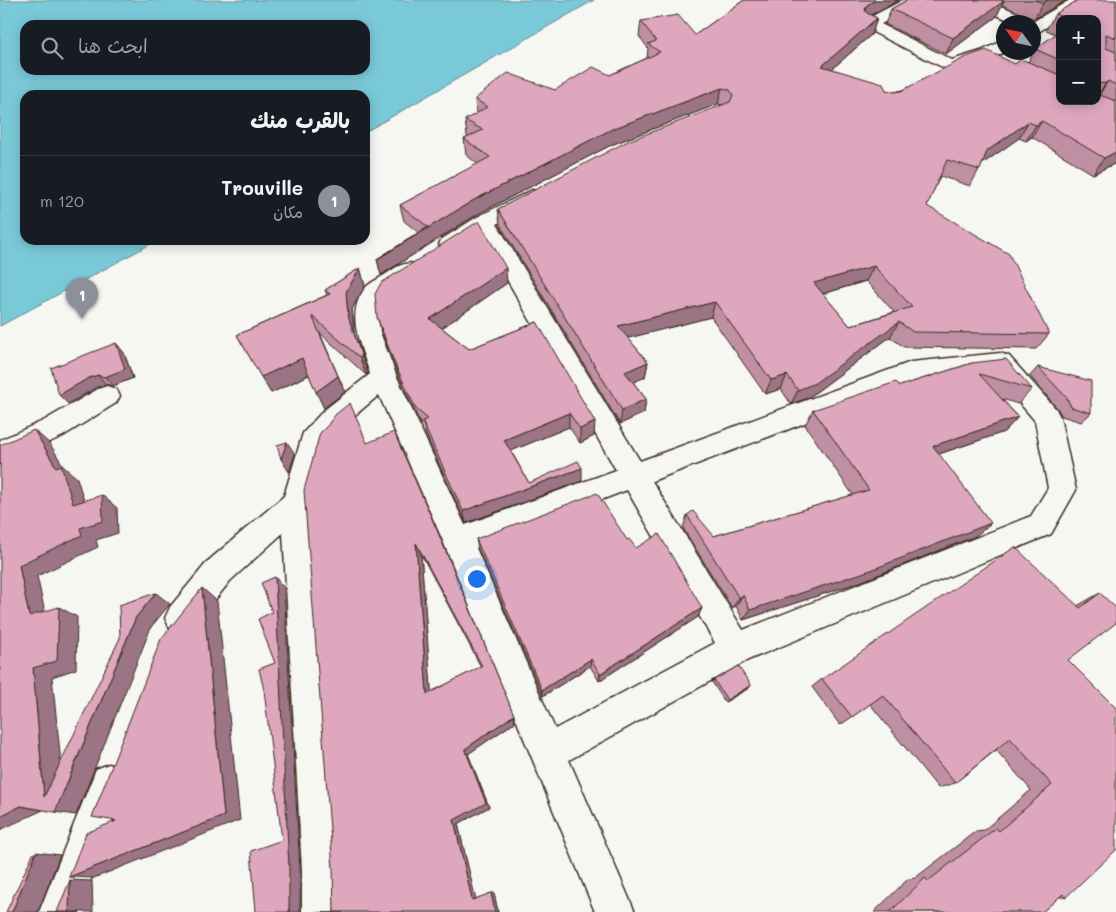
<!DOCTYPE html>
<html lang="ar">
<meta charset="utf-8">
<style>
body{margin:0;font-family:Mali,"Playpen Sans Arabic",sans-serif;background:#242831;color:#f1f3f6;direction:rtl}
.controls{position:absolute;right:15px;top:15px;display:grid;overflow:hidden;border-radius:10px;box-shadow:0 2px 12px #0003}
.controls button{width:45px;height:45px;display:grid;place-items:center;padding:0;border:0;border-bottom:1px solid #363941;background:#171b24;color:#f1f3f6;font:25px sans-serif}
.compass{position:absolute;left:996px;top:15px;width:45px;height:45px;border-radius:50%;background:#171b24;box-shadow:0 2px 12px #0003;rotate:303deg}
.you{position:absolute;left:476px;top:578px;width:18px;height:18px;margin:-12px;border:4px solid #fff;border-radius:50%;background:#1a73e8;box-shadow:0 0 0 8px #1a73e833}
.badge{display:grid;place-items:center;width:32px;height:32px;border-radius:50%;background:#8c9099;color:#fff;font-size:16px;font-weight:700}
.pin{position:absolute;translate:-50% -41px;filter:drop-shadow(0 1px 2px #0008)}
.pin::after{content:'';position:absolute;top:26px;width:18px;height:15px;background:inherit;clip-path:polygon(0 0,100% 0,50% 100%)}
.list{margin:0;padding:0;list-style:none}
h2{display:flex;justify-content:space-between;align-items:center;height:65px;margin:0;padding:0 20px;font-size:21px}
h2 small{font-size:16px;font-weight:400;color:#9ea1a6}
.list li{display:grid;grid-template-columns:32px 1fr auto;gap:15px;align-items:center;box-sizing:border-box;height:90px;padding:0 20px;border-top:1px solid #363941}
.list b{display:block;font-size:19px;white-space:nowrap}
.list p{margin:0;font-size:16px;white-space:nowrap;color:#9ea1a6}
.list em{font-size:16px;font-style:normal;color:#9ea1a6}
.icon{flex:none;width:28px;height:28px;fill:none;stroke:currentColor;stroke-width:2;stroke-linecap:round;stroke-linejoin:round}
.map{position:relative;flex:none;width:1116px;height:912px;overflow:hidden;direction:ltr}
.search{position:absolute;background:#171b24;box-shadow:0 2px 12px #0003;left:20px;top:20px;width:350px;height:55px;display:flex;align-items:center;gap:12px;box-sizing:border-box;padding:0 18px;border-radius:15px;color:#9ea1a6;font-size:19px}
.panel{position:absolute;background:#171b24;box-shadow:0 2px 12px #0003;left:20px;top:90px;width:350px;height:155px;border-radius:15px;direction:rtl}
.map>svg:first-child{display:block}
</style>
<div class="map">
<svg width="1116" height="912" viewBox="0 0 1116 912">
<rect width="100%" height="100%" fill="#f6f6f2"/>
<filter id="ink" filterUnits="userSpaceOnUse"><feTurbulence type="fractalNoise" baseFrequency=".02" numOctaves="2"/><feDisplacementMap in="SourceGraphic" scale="10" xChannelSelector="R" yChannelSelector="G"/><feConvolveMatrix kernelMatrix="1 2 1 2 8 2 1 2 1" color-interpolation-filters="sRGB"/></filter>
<g filter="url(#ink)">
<path fill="#7ac9d8" stroke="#61898e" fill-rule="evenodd" d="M 0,0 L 594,0 L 365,132 L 365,95 L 25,95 L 25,240 L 158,240 L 0,326 ZM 25,25 L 365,25 L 365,70 L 25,70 Z"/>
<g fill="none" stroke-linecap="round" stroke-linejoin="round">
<g stroke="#3b2a1e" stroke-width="3">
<path id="street" d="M 903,0 L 923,0 L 920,3 L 881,24 L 952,60 L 981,51 L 1004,40 L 1004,52 L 993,59 L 952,72 L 863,27 L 861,24 L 863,21 Z
M 966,0 L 987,0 L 1032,19 L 1034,21 L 1070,0 L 1089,0 L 1086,3 L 1040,31 L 1034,33 L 1034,22 L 1013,22 L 969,3 Z
M 532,190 L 539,192 L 542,197 L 539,202 L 497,224 L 640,461 L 911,362 L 1000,353 L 1009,356 L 1056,409 L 1060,417 L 1076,490 L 1051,534 L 748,660 L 569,760 L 635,912 L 595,912 L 443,541 L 379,395 L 341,427 L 325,446 L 310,503 L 340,870 L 342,912 L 302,912 L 302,870 L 283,533 L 230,581 L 192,629 L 181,633 L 170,629 L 165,618 L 170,607 L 208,561 L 284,496 L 303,433 L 323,411 L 370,374 C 361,346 344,313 366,287 C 371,282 380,278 386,274 C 396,267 404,261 417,264 L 420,270 L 417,276 L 384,297 L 378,309 L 380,332 L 397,377 L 465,525 L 616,470 L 481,234 C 469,242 457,253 442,249 L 439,244 L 442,239 L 477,217 ZM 994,373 L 1035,421 L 1048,488 L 1031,516 L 743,630 L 652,481 L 913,382 ZM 627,490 L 715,643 L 555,729 L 476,548 Z
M 107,386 L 116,389 L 120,396 L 116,403 L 63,436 L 0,464 L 0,440 L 45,420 L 98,389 Z
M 109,764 L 122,769 L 127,782 L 79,912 L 39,912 L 96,769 Z"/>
</g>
<use href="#street" fill="#f6f6f2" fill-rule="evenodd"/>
</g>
<path fill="#bf90a3" stroke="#3b2a1e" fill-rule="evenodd" d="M 744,0 L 899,0 L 871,15 L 877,18 L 872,34 L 832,69 L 886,90 L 894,92 L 1015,64 L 1028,62 L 1035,49 L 1056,34 L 1046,30 L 1055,14 L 1116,0 L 1116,163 L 1093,174 L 1032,137 L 1026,141 L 1019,138 L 982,164 L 970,186 L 940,176 L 927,206 L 1049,334 L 1036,349 L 904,347 L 890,337 L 808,398 L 791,404 L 781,389 L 765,394 L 711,317 L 628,338 L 648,362 L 645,377 L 633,382 L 646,399 L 644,413 L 620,424 L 500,225 L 498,209 L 722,105 L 718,104 L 611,145 L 476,215 L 381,275 L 377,259 L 419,233 L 404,221 L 400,205 L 478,164 L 466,155 L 464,139 L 469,137 L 467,136 L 465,120 L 476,114 L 475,99 L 555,90 L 610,75 L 647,58 L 648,48 L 639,36 L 641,21 L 695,35 ZM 1060,19 L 1097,19 L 1097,101 L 1060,101 ZM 866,281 L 894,312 L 850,326 L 823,294 Z
M 907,0 L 1066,0 L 1034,19 L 1002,5 L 996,17 L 946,54 L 885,24 L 891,9 Z
M 360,268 L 365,286 L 352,309 L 354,333 L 368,373 L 366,375 L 320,333 L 345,392 L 324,408 L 309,375 L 271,393 L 237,335 L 327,295 L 325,290 Z
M 507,283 L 442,328 L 469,349 L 537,322 L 594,436 L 580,443 L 569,427 L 511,451 L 529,483 L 582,481 L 466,523 L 426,435 L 423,425 L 420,423 L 399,376 L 382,332 L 377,317 Z
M 116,343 L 124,353 L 133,378 L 113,386 L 106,384 L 97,387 L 68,404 L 59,395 Z
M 972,363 L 1032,389 L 1018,404 L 1002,399 L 1018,417 L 1004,432 L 939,454 L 976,536 L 860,582 L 743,620 L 736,606 L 732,608 L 683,528 L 687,515 L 714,536 L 853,495 L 805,425 L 813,410 L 900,386 Z
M 1038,367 L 1091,413 L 1081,422 L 1062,416 L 1057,408 L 1030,376 Z
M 367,443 L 514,715 L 515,722 L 468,754 L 489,807 L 458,824 L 475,899 L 494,893 L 498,912 L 334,912 ZM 421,554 L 481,667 L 431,692 Z
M 476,539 L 627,540 L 702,608 L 698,617 L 599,681 L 590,666 L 543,696 L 478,549 Z
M 1100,593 L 1068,660 L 1066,897 L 1059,897 L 1042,912 L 874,912 L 908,879 L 915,878 L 976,831 L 984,830 L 1031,790 L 996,750 L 955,783 L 938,788 L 870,704 L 852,717 L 840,725 L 812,687 L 822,679 L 1077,606 Z
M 714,680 L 751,685 L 749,688 L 725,702 L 712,682 Z"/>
<path fill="#9b7585" stroke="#3b2a1e" d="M 876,0 L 899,0 L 861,20 L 867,5 Z
M 1048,0 L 1066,0 L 1034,19 L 1043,3 Z
M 1004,1 L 996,17 L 946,54 L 953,38 Z
M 877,18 L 872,34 L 817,82 L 822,66 Z
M 1108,81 L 1097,98 L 1097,96 L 1106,83 Z
M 722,88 L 718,104 L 611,145 L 476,215 L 381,275 L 377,259 L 474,200 L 612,129 Z
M 1042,121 L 1032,137 L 1026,141 L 1036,125 Z
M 1028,122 L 1019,138 L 978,167 L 987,151 Z
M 1116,152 L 1116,163 L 1093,174 L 1104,158 Z
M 874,266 L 866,281 L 808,298 L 814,283 Z
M 360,268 L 365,286 L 352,309 L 354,333 L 368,373 L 366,375 L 360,358 L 348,316 L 346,292 Z
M 506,268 L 507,283 L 433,334 L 430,319 Z
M 715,302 L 711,317 L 617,341 L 618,326 Z
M 899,322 L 890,337 L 808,398 L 791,404 L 798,390 Z
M 116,343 L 124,353 L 133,378 L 113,386 L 105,377 Z
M 302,358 L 310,374 L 271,393 L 261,377 Z
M 648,362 L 645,377 L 623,387 L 625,372 Z
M 98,375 L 106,384 L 97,387 L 68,404 L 59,395 L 89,378 Z
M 787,375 L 781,389 L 765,394 L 771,380 Z
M 338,376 L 345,392 L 324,408 L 316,392 Z
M 646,399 L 644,413 L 620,424 L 622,410 Z
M 569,413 L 569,427 L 506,453 L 504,440 Z
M 1018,417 L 1004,432 L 921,460 L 933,446 Z
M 595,422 L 594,436 L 580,443 L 580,429 Z
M 34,430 L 50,444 L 64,467 L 77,478 L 89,517 L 73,504 L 56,467 Z
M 287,442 L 295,454 L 289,472 L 281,459 Z
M 582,468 L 582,481 L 466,523 L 463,511 Z
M 102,495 L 117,508 L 118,533 L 96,540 L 98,547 L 37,576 L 48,626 L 29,616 L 19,565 L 80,528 Z
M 991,523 L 976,536 L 860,582 L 743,620 L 750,610 Z
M 416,543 L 421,554 L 432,701 L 427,694 Z
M 275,577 L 284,588 L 300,870 L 300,912 L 289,912 Z
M 202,588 L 217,601 L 240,820 L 94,878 L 69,877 L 224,816 Z
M 156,593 L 170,604 L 151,627 L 76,815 L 55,812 L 44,797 L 33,668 L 59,607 L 77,617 L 76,669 L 52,677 L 64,791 L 136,617 Z
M 743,595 L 736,606 L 732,608 L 739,598 Z
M 702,608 L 698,617 L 599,681 L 600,674 Z
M 591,659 L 590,666 L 543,696 L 542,690 Z
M 751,685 L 749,688 L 725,702 L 727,700 Z
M 514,715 L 515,722 L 468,754 L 489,807 L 458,824 L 476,900 L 472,900 L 454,820 L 465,749 Z
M 21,806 L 43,810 L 0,830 L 0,816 Z
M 36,852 L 60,855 L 38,912 L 12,912 Z
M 70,880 L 92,881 L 93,912 L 69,912 Z
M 491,893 L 494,893 L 498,912 L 495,912 Z"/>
<path fill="#dea7be" stroke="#3b2a1e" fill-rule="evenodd" d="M 744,0 L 876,0 L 867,5 L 865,10 L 867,13 L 877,18 L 822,66 L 883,84 L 886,90 L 894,92 L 901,91 L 966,57 L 986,50 L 1015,64 L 1021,59 L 1060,75 L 1060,101 L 1097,101 L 1097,94 L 1116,101 L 1116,152 L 1104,158 L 1042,121 L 1036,125 L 1028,122 L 987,151 L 980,170 L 947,160 L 927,206 L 1009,254 L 1049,334 L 913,332 L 899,322 L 815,383 L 798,390 L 787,375 L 771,380 L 715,302 L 618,326 L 648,362 L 625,372 L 646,399 L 622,410 L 498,209 L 628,141 L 730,102 L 733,95 L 730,90 L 722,88 L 612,129 L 474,200 L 377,259 L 428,227 L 400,205 L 490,157 L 464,139 L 483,130 L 465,120 L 487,107 L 475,99 L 508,73 L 555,90 L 593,67 L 610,75 L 660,52 L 648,44 L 656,41 L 641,21 L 678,15 L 695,35 ZM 874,266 L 912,307 L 850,326 L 814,283 Z
M 907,0 L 1000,0 L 1004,1 L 953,38 L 891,9 Z
M 1035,0 L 1048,0 L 1043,3 Z
M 1078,0 L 1116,0 L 1116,38 L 1106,34 L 1106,48 L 1116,52 L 1116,85 L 1108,81 L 1106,83 L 1097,84 L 1097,19 L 1067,19 L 1055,14 Z
M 1060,31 L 1060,60 L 1035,49 Z
M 479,221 L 506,268 L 430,319 L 469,349 L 537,322 L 595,422 L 580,429 L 569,413 L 504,440 L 529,483 L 578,461 L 582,468 L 463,511 L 422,421 L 428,419 L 416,409 L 394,362 L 377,317 L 375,294 L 381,283 Z
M 360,268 L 346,292 L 348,316 L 362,357 L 360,358 L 312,316 L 338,376 L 316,392 L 302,358 L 261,377 L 237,335 L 330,294 L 325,290 Z
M 116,343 L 125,369 L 105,377 L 98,375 L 89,378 L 59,395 L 51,368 Z
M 1006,359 L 1032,389 L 979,374 L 1018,417 L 933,446 L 991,523 L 871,570 L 750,610 L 743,595 L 739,598 L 687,515 L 693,511 L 714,536 L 869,490 L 813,410 L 896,382 L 900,386 L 972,363 Z
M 1038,367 L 1091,381 L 1091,413 L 1071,407 L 1067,398 Z
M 350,403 L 367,443 L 394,432 L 437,530 L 514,715 L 465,749 L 486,803 L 454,820 L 472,900 L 491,893 L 495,912 L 334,912 L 333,869 L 304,490 L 320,433 L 329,424 L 329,423 L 336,414 ZM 416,543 L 482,666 L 427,694 Z
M 34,430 L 56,467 L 61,465 L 73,504 L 102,495 L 103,521 L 80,528 L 82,535 L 19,565 L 29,616 L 59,607 L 57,661 L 33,668 L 44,797 L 120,638 L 119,605 L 156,593 L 136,617 L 55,812 L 21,806 L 0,816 L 0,445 Z
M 287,442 L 281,459 L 277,445 Z
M 597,493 L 627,540 L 629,539 L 636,548 L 659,534 L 702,608 L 600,674 L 591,659 L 542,690 L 476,539 Z
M 1015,547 L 1080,608 L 1100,593 L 1116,608 L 1116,623 L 1068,660 L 1116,708 L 1116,850 L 1066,897 L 1063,894 L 1042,912 L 890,912 L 925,878 L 928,881 L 996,828 L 999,831 L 1052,785 L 1010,738 L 955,783 L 883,695 L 852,717 L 822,679 Z
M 275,577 L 289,869 L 289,912 L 256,912 L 251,851 L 282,840 L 264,690 L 259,669 L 275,663 L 258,619 L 272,612 L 261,583 Z
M 202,588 L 224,816 L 69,877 L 86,833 L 116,821 L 92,817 L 161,639 Z
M 738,666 L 751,685 L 727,700 L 714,680 Z
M 36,852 L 12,912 L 6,912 L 33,854 Z
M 70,880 L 69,912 L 57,912 Z"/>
</g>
</svg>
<div class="controls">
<button>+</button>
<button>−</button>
</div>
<svg class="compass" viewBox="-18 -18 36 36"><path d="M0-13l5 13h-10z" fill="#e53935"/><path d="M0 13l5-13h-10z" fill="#9ea1a6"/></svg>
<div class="you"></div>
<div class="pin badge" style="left:82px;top:319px">1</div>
<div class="search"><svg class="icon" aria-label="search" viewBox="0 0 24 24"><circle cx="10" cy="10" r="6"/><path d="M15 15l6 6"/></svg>ابحث هنا</div>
<section class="panel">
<h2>بالقرب منك<small></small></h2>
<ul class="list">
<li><span class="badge">1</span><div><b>Trouville</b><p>مكان</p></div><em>120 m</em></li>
</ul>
</section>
</div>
